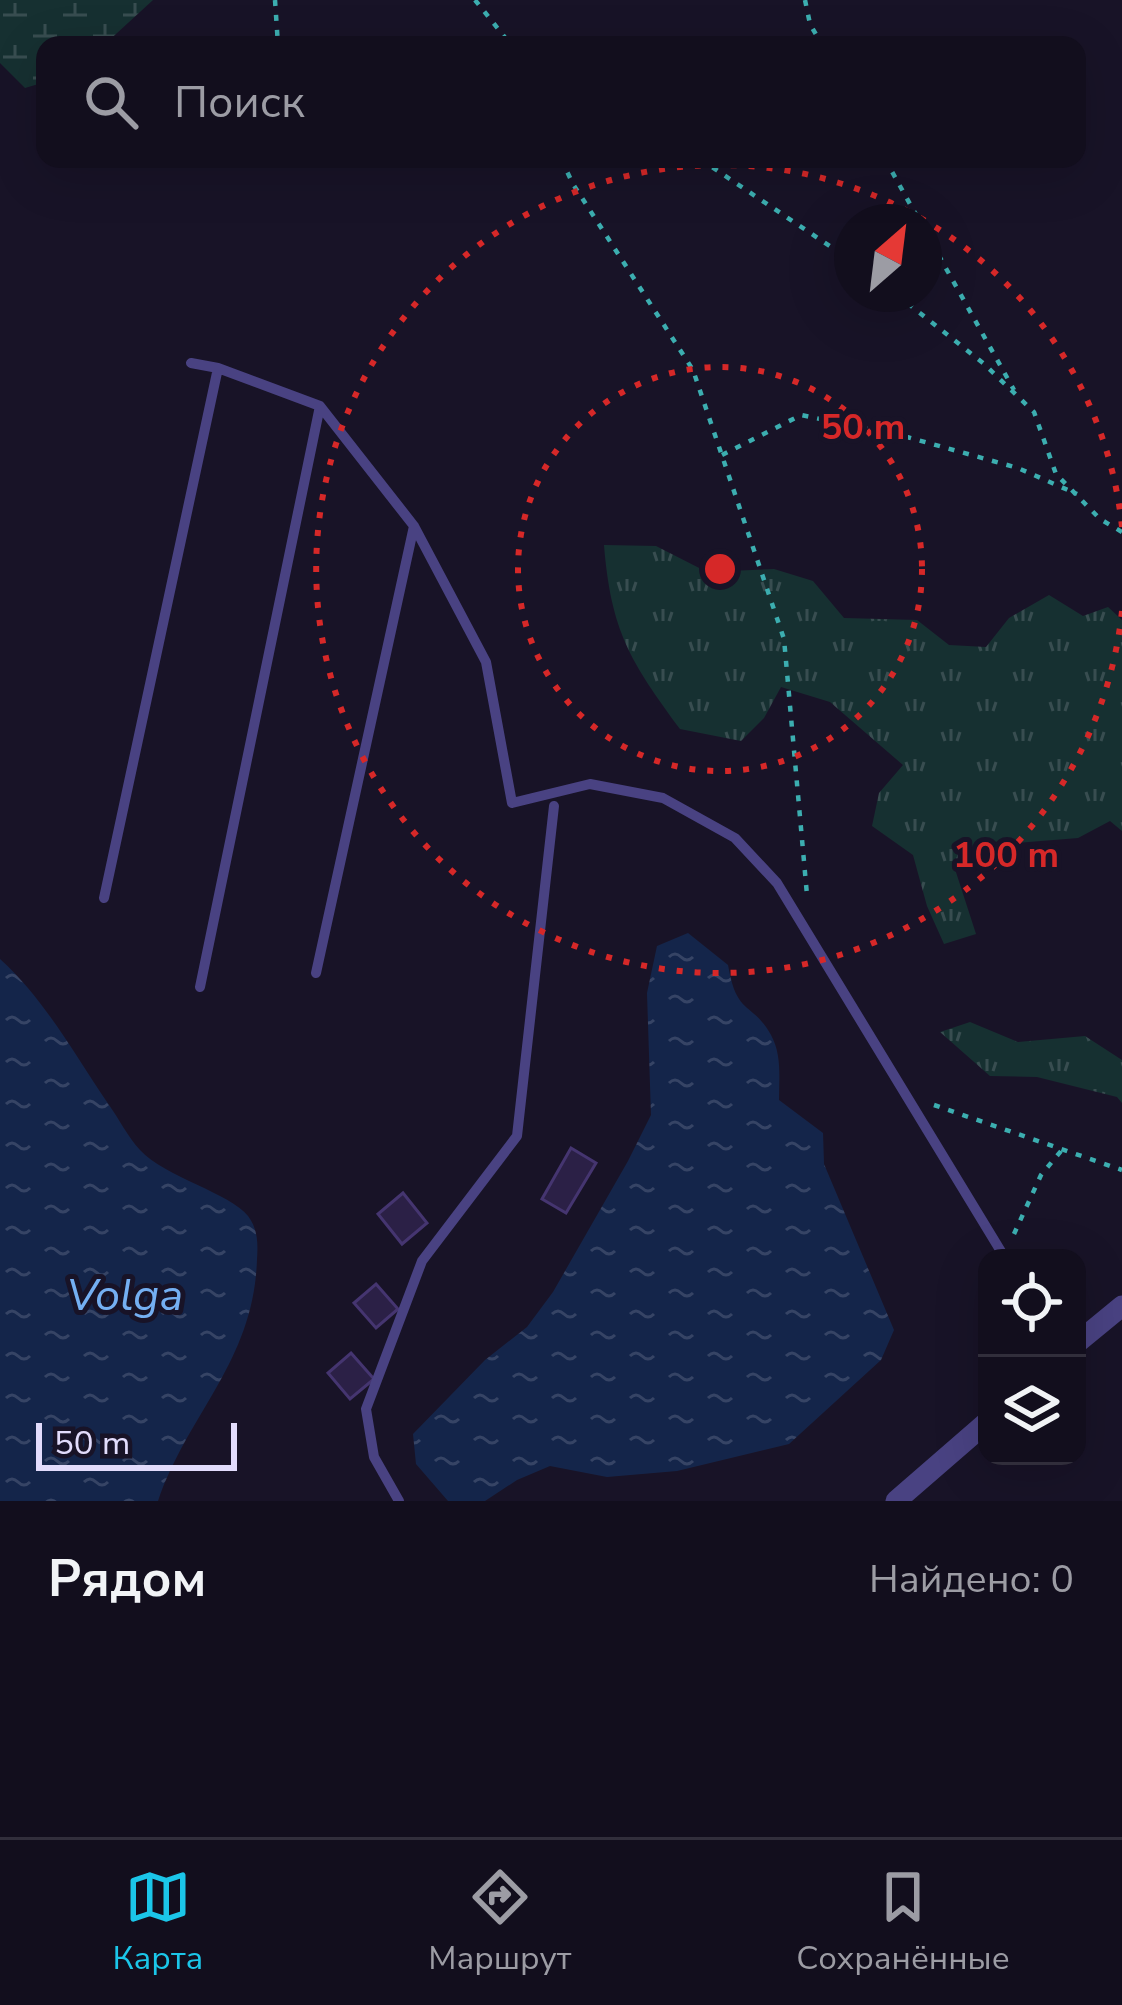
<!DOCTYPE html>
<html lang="ru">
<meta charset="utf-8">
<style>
body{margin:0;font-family:"Nunito Sans",sans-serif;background:#1b1726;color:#f1f3f6}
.controls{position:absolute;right:36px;bottom:36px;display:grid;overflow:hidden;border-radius:24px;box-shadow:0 12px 48px #0002}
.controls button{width:108px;height:108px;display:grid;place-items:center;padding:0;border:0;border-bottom:3px solid #312e3b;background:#120e1d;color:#f1f3f6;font:60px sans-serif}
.compass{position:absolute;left:834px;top:204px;width:108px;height:108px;border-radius:50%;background:#120e1d;box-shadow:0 12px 48px #0002;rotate:28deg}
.scale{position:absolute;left:36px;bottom:30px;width:201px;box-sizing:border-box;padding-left:12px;border:6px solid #e2dcfc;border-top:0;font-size:33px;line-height:42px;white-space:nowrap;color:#e2dcfc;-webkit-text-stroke:9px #181327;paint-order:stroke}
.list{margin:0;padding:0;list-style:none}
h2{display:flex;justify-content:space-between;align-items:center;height:156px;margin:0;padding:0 48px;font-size:51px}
h2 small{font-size:39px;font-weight:400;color:#9c9ca4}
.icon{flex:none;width:66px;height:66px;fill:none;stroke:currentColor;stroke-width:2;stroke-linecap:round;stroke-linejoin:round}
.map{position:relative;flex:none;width:1122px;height:1501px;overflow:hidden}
.search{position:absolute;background:#120e1d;box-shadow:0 12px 48px #0002;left:36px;right:36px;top:36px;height:132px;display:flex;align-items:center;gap:30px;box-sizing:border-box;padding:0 42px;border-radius:24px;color:#9c9ca4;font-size:45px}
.sheet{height:336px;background:#120e1d}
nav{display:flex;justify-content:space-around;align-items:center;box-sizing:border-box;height:168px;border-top:3px solid #312e3b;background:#120e1d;font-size:33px;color:#9c9ca4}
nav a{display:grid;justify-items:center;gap:6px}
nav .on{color:#1bc6e9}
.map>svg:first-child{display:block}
</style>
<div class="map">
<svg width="1122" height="1501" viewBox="0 0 1122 1501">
<defs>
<pattern id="grass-tufts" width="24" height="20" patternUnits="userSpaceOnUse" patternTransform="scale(3)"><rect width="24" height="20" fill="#163031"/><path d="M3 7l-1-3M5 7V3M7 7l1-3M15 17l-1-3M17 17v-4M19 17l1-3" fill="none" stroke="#384d50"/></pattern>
<pattern id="wetland-marsh" width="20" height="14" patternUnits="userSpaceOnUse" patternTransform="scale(3)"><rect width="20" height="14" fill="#163031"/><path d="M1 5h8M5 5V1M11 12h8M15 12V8" fill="none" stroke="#384d50"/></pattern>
<pattern id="water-ripples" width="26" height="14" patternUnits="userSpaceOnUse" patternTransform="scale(3)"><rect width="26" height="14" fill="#14254a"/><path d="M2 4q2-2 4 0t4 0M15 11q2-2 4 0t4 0" fill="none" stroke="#364465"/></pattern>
</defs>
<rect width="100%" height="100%" fill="#181327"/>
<path fill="url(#grass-tufts)" d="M 604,545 L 656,546 L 707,572 L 774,569 L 813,581 L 844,618 L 917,620 L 949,645 L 986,647 L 1009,618 L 1049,595 L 1083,616 L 1108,607 L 1122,620 L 1122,831 L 1110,821 L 1078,838 L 993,845 L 953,863 L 976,934 L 944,944 L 927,906 L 913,855 L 872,826 L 879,793 L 903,765 L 830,702 L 781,687 L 764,718 L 741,741 L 680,729 C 630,661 611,631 604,545 Z
M 970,1022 L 1018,1042 L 1085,1036 L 1122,1060 L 1122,1103 L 1117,1097 L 1037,1077 L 990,1076 L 940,1032 Z"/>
<path fill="url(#wetland-marsh)" d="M 0,0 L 153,0 L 104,45 L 45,45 L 45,82 L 25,88 L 0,63 Z"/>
<path fill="url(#water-ripples)" d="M 688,933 L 728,965 C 737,1017 751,1000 771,1035 C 782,1055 779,1078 779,1100 L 823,1133 L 824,1164 L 894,1330 L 881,1360 L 789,1444 L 677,1471 L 607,1477 L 550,1466 L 517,1480 L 485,1501 L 448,1501 L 416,1464 L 413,1434 L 485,1360 L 527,1327 L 553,1292 L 628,1161 L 651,1115 L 647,993 L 657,946 Z
M 0,959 C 46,1001 74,1054 109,1105 C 119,1119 128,1137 140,1150 C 165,1177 230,1193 248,1216 C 258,1229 258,1244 257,1259 C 254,1361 188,1413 158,1501 L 0,1501 Z"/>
<path fill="#2b2046" stroke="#453570" stroke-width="3" d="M 571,1148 L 596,1163 L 566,1213 L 542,1199 Z
M 403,1193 L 427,1223 L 402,1244 L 378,1214 Z
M 376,1284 L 398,1309 L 376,1328 L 354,1303 Z
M 351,1353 L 374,1379 L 350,1399 L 328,1373 Z"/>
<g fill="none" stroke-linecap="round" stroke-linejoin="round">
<path stroke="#3caeb0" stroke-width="4.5" stroke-dasharray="6 9" stroke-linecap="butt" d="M 275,0 L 278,45
M 475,0 L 511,45
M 805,0 L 810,24 L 822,45
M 561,159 L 573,184 L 693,370 L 784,639 L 807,895
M 700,159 L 852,261
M 885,159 L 920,222
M 924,229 L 1014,390
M 896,294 L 983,363 L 1034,412 L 1056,474 L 1100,519 L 1122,532
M 722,455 L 801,415 L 907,437 L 1018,468 L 1077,494
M 934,1105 L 1122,1170
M 1014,1234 L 1041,1175 L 1061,1151"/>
<path stroke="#494282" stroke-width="10" d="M 191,363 L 218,368 L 320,406 L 414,526 L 486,662 L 512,803 L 590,784 L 663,798 L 735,838 L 777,883 L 1005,1258
M 104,898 L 218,368
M 316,973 L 414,526
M 200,987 L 320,406
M 399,1501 L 374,1457 L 366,1409 L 422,1261 L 517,1136 L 554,806"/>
<path stroke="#494282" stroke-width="21" d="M 1077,1343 L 1122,1306
M 896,1501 L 987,1422"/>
</g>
<g fill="none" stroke="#d62828" stroke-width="6" stroke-dasharray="6 12">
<circle cx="720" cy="569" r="202"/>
<path d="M1122 611A404 404 0 1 1 1122 527"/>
</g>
<g text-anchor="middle" stroke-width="10" stroke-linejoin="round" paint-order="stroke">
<g font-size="45" font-style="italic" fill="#74aff2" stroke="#181327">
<text x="125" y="1310">Volga</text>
</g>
</g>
<circle cx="720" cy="569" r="18" fill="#d62828" stroke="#181327" stroke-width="6"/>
<g font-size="36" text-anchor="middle" font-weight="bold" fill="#d62828" stroke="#181327" stroke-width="10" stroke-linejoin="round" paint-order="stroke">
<text x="863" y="439">50 m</text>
<text x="1006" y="867">100 m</text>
</g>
</svg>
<div class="controls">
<button><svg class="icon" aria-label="locate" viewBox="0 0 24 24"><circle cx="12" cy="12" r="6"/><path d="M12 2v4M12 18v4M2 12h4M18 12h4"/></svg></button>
<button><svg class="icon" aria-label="layers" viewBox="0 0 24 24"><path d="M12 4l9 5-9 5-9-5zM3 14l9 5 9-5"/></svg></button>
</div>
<svg class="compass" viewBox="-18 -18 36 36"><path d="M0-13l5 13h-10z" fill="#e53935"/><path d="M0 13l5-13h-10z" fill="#9c9ca4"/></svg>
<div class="scale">50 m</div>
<div class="search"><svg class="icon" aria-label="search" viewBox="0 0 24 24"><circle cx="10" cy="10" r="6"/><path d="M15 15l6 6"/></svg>Поиск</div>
</div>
<section class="sheet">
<h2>Рядом<small>Найдено: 0</small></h2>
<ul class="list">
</ul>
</section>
<nav>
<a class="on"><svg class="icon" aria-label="map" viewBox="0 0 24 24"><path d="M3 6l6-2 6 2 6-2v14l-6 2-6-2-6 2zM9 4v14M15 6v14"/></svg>Карта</a>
<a><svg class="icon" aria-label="directions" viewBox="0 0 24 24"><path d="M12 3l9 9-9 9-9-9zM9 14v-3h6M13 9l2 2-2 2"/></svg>Маршрут</a>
<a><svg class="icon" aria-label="saved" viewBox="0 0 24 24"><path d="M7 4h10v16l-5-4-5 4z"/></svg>Сохранённые</a>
</nav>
